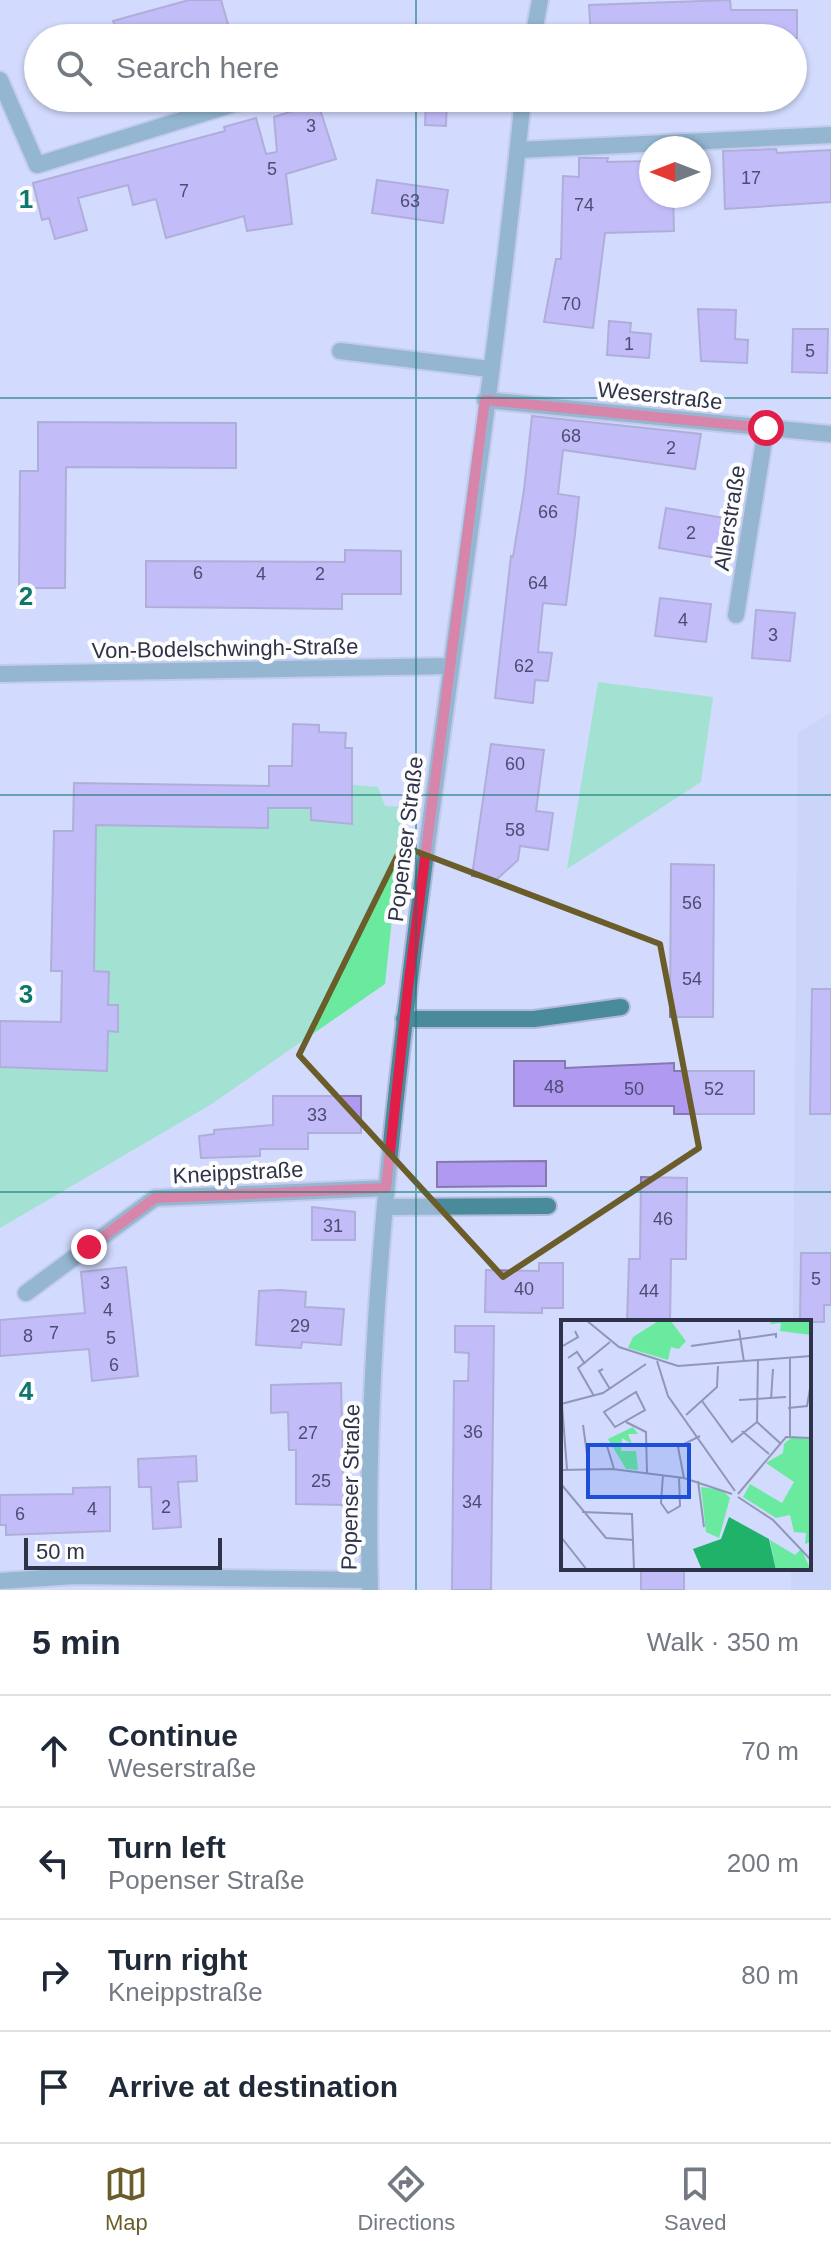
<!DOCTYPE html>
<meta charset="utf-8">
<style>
body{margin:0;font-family:Arial,sans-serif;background:#f2f2f3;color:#1f2937}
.compass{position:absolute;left:639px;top:136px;width:72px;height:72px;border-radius:50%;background:#fff;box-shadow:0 2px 6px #0004;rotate:270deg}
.scale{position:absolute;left:24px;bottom:20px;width:198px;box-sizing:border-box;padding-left:8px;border:4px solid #2e3349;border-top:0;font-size:22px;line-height:28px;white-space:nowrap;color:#2e3349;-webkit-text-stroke:6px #fdfdfd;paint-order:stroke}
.stop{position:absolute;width:24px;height:24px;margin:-18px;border:6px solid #e11d48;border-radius:50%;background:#fff}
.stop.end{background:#e11d48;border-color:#fff;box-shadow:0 2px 8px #0008}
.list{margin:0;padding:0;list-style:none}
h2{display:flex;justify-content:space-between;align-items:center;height:104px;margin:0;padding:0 32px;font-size:34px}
h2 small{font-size:26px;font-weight:400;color:#747a83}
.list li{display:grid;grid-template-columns:52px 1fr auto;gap:24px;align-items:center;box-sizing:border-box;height:112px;padding:0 32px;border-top:2px solid #e0e1e3}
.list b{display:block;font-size:30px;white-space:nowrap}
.list p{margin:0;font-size:26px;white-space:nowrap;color:#747a83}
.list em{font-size:26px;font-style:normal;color:#747a83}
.icon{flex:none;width:44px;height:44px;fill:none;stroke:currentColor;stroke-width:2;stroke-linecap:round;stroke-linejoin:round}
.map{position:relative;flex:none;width:831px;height:1590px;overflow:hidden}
.search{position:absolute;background:#fff;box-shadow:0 2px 6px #0004;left:24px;right:24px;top:24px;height:88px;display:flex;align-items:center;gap:20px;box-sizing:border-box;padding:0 28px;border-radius:44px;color:#747a83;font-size:30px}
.sheet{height:552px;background:#fff}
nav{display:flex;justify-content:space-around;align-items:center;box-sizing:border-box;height:112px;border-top:2px solid #e0e1e3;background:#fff;font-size:22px;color:#747a83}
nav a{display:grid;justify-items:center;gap:4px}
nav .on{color:#6a5d2a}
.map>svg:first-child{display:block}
</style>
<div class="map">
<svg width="831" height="1590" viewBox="0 0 831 1590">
<rect width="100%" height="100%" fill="#d2dafd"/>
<path fill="#c3ccf3" d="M 831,713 L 831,1590 L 791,1590 L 791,1568 L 809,1568 L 809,1322 L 793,1322 L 798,733 Z"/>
<path fill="#6aea9f" d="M 598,682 L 713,697 L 701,782 L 567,869 Z
M 353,785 L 378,787 L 385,806 L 404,807 L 385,984 L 210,1105 L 0,1228 L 0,1068 L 5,1068 L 5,1063 L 55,1070 L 107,1071 L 108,1031 L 117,1032 L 108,1005 L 109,972 L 94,971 L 96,825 L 268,827 L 268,808 L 299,808 L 311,802 L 311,820 L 351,824 Z"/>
<path fill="#b099f1" stroke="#8679ae" stroke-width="2" d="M 189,0 L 221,0 L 232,38 L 119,38 L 113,21 Z
M 730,0 L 731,10 L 797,10 L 797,38 L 591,38 L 589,5 Z
M 426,98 L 447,98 L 446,126 L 425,125 Z
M 318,103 L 336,159 L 286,174 L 292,224 L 247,231 L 244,216 L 166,238 L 156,199 L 133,205 L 128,185 L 78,198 L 87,230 L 55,239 L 49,218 L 42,220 L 33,183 L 225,131 L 224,127 L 256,118 L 266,154 L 277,152 L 274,117 Z
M 776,149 L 777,153 L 831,150 L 831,202 L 725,209 L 723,151 Z
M 579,158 L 608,158 L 607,162 L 651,161 L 651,196 L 673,196 L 674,231 L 605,233 L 593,328 L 544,322 L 556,259 L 561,259 L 563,176 L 579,177 Z
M 377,180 L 448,190 L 443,223 L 372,213 Z
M 698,309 L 736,310 L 735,339 L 748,340 L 747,363 L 701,361 Z
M 609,321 L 631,323 L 630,332 L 651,334 L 649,358 L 607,355 Z
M 793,329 L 828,329 L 827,373 L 792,372 Z
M 532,416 L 701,434 L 695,469 L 563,450 L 558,494 L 579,497 L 575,534 L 566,605 L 543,603 L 538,652 L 552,653 L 548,681 L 535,680 L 533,703 L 495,698 L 511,556 L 513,557 L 524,490 Z
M 38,422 L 236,423 L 236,468 L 66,467 L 65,588 L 19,588 L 20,471 L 38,471 Z
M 666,508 L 724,518 L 717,558 L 659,548 Z
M 345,550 L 401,551 L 401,594 L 342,594 L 342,609 L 146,607 L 146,561 L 345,562 Z
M 660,598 L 711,604 L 706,642 L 655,636 Z
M 756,610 L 795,613 L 790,661 L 752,658 Z
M 293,724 L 319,725 L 319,732 L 346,733 L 345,748 L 352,748 L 352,824 L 311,820 L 311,808 L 268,808 L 268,828 L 96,825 L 94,971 L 109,972 L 108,1005 L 118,1005 L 118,1032 L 108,1031 L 107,1071 L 0,1067 L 0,1021 L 61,1022 L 62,971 L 51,971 L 54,831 L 73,831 L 74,783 L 269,786 L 269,766 L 292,766 Z
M 491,744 L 544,750 L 536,811 L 553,813 L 548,850 L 520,846 L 518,860 L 496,880 L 472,876 Z
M 671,864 L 714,865 L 713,1017 L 670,1017 Z
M 812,989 L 831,989 L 831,1114 L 810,1114 Z
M 514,1061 L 565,1061 L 565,1068 L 674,1063 L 674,1071 L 754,1071 L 754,1114 L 674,1114 L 674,1106 L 514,1106 Z
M 273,1096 L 361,1096 L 361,1133 L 308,1133 L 308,1149 L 260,1149 L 260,1156 L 201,1158 L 199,1136 L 214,1134 L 214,1130 L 273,1125 Z
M 546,1161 L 546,1186 L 437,1187 L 437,1162 Z
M 641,1177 L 687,1178 L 686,1259 L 671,1259 L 670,1322 L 627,1322 L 629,1259 L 640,1259 Z
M 312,1207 L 355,1212 L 355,1240 L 312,1240 Z
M 801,1253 L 831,1253 L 831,1305 L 824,1305 L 824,1322 L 800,1322 Z
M 539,1263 L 563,1263 L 563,1308 L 542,1308 L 542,1313 L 485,1312 L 486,1270 L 539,1271 Z
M 126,1267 L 138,1376 L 92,1381 L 89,1349 L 0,1356 L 0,1320 L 85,1313 L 81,1272 Z
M 280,1290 L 306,1292 L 305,1307 L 344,1309 L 341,1345 L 302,1342 L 301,1348 L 256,1345 L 259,1291 Z
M 455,1326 L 494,1326 L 491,1590 L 452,1590 L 454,1381 L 468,1381 L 469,1353 L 455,1352 Z
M 341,1383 L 344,1505 L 296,1504 L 296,1450 L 289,1450 L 288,1412 L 271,1413 L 271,1385 Z
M 196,1456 L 197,1481 L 178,1482 L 181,1527 L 153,1529 L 151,1487 L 139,1487 L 138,1459 Z
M 110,1487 L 110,1531 L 6,1535 L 6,1525 L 0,1525 L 0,1495 L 73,1494 L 73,1488 Z
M 641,1568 L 684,1568 L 684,1590 L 641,1590 Z"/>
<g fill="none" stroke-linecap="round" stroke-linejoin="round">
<g stroke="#b1b9d9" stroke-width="20">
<path id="service" d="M 340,351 L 489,369
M 404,1019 L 534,1019 L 621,1007
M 385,1207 L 548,1206"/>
</g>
<g stroke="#b1b9d9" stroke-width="20">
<path id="minor" d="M 533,38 L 540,0
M 0,80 L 37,165 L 253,98
M 518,150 L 831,135
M 485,400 L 831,434
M 736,615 L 766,428
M 0,674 L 450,666
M 26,1293 L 155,1198 L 386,1188
M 0,1581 L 75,1576 L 370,1580
M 370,1590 C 364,1352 392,1112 423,876 C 457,617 497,358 523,98"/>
</g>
<use href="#service" stroke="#4a8b9b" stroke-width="16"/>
<use href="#minor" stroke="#4a8b9b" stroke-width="16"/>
</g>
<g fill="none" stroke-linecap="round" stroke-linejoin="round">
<path stroke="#e11d48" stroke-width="10" d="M 89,1247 L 155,1198 L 386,1188 L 408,988 L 485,400 L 766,428"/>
</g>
<path d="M0 0H831V1590H0ZM 402,846 L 660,944 L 699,1148 L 503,1277 L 299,1055 Z" fill="#d2dafd" fill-opacity=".55" fill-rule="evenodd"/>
<path fill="none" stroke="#6a5d2a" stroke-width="6" stroke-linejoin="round" d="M 402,846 L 660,944 L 699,1148 L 503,1277 L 299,1055 Z"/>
<path fill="none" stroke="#0f766e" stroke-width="2" stroke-opacity="0.55" d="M 416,0 L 416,38M 416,98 L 416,1590M 0,398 L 831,398M 0,795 L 831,795M 0,1192 L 831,1192"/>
<g text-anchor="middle" stroke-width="8" stroke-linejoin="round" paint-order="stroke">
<g font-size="18" fill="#4e4c73">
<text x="311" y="132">3</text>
<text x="272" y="175">5</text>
<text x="751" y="184">17</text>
<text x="184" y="197">7</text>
<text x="410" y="207">63</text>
<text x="584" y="211">74</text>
<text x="571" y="310">70</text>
<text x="629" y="350">1</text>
<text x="810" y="357">5</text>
<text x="571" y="442">68</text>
<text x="671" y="454">2</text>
<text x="548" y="518">66</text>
<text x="691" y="539">2</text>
<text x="198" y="579">6</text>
<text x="261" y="580">4</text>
<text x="320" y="580">2</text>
<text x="538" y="589">64</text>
<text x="683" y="626">4</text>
<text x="773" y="641">3</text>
<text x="524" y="672">62</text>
<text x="515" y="770">60</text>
<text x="515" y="836">58</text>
<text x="692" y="909">56</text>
<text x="692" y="985">54</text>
<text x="554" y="1093">48</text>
<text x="634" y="1095">50</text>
<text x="714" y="1095">52</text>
<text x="317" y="1121">33</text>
<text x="663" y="1225">46</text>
<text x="333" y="1232">31</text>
<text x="816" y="1285">5</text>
<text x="105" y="1289">3</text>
<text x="524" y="1295">40</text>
<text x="649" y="1297">44</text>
<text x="108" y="1316">4</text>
<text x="300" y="1332">29</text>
<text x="54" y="1339">7</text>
<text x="28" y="1342">8</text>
<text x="111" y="1344">5</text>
<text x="114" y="1371">6</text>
<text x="473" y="1438">36</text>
<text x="308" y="1439">27</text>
<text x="321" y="1487">25</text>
<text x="472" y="1508">34</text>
<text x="166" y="1513">2</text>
<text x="92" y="1515">4</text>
<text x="20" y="1520">6</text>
</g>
<g font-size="22" fill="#2e3349" stroke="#fdfdfd">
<text transform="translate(660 395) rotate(6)" y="8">Weserstraße</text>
<text transform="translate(729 518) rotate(-81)" y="8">Allerstraße</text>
<text transform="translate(225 648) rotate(-1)" y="8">Von-Bodelschwingh-Straße</text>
<text transform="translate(405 839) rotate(-83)" y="8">Popenser Straße</text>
<text transform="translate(238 1172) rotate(-3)" y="8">Kneippstraße</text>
<text transform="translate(350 1487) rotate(-89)" y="8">Popenser Straße</text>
</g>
</g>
<g transform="translate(561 1320)">
<rect width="250" height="250" fill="#d2dafd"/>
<path d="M 99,0 L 109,0 L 125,21 L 118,29 L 110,27 L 107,40 L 67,28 L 72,17 ZM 211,0 L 249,0 L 250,15 L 219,11 L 220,3 L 209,4 ZM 72,107 L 77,114 L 67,114 L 71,124 L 61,118 L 60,131 L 75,131 L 77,150 L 65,149 L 47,119 ZM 232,116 L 250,119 L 250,222 L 244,224 L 245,213 L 233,212 L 229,195 L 215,198 L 182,177 L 189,164 L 221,183 L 233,162 L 205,143 L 222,133 L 223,124 ZM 140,167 L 161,170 L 169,178 L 158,218 L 145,212 ZM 209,220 L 234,235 L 240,229 L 250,250 L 215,250 Z" fill="#6aea9f"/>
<path d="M 168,197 L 208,219 L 215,250 L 141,250 L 132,229 L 160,219 Z" fill="#21b26a"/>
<path fill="none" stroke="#9097b5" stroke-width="2" d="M 25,0 L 58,27 L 117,46 L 250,36M 178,10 L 183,42M 130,26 L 215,14 L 215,18M 0,27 L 17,17 L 14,11M 7,38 L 16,32 L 24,44M 96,41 L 107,76 L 174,171M 42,49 L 38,51 L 49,69M 75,72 L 84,90 L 54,107 L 43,92 ZM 33,76 L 17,48 L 49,22M 210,79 L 212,49M 178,80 L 225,77M 141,81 L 171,122 L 196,102M 0,84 L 42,73 L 85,44M 1,85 L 6,149M 227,88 L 246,86 L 250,63M 125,95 L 156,67 L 157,46M 65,102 L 85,112 L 86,153M 196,102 L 197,40M 196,102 L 219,123M 22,105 L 28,148M 181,111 L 208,134M 229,116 L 229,37M 46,126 L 53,149M 0,150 L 51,149 L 123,158 L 171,174M 102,155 L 100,183 L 107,193 L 119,186 L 118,157M 123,158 L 117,127 L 139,116M 137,161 L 143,207M 0,164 L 45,218 L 73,220M 177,174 L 225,117 L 250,118M 177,177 L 212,200 L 250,240M 21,192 L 71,194 L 73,250M 0,217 L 26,250"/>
<path fill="#1d4ed8" fill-opacity="0.15" stroke="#1d4ed8" stroke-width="4" d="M 27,125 L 128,125 L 128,177 L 27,177 Z"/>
<rect width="250" height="250" fill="none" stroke="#2e3349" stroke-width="4"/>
</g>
<g font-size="26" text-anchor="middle" font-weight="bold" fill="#0f766e" stroke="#fdfdfd" stroke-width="8" stroke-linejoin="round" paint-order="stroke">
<text x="26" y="208">1</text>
<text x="26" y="605">2</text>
<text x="26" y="1003">3</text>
<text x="26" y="1400">4</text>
</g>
</svg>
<svg class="compass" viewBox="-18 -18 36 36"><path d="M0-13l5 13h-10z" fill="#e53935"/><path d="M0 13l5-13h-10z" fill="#747a83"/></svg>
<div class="scale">50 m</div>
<div class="stop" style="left:766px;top:428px"></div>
<div class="stop end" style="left:89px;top:1247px"></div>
<div class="search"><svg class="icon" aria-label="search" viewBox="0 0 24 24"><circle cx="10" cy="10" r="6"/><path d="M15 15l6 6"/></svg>Search here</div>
</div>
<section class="sheet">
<h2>5 min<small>Walk · 350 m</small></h2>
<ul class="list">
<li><svg class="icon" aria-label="ahead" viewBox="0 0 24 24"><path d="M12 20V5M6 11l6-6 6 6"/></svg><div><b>Continue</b><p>Weserstraße</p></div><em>70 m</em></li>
<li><svg class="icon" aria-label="left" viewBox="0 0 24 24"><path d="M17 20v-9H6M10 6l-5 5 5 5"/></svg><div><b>Turn left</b><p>Popenser Straße</p></div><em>200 m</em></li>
<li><svg class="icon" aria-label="right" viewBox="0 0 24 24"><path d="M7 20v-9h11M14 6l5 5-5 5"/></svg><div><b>Turn right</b><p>Kneippstraße</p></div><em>80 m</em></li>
<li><svg class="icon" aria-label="arrive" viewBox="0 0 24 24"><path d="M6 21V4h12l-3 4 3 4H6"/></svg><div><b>Arrive at destination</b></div></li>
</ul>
</section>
<nav>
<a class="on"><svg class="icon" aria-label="map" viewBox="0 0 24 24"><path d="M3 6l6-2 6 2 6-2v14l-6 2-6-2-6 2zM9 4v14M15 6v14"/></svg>Map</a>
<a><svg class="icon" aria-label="directions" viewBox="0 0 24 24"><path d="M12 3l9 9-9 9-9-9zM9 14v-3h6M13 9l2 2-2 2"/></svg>Directions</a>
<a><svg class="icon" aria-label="saved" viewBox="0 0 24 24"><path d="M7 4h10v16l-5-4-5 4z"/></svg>Saved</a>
</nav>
